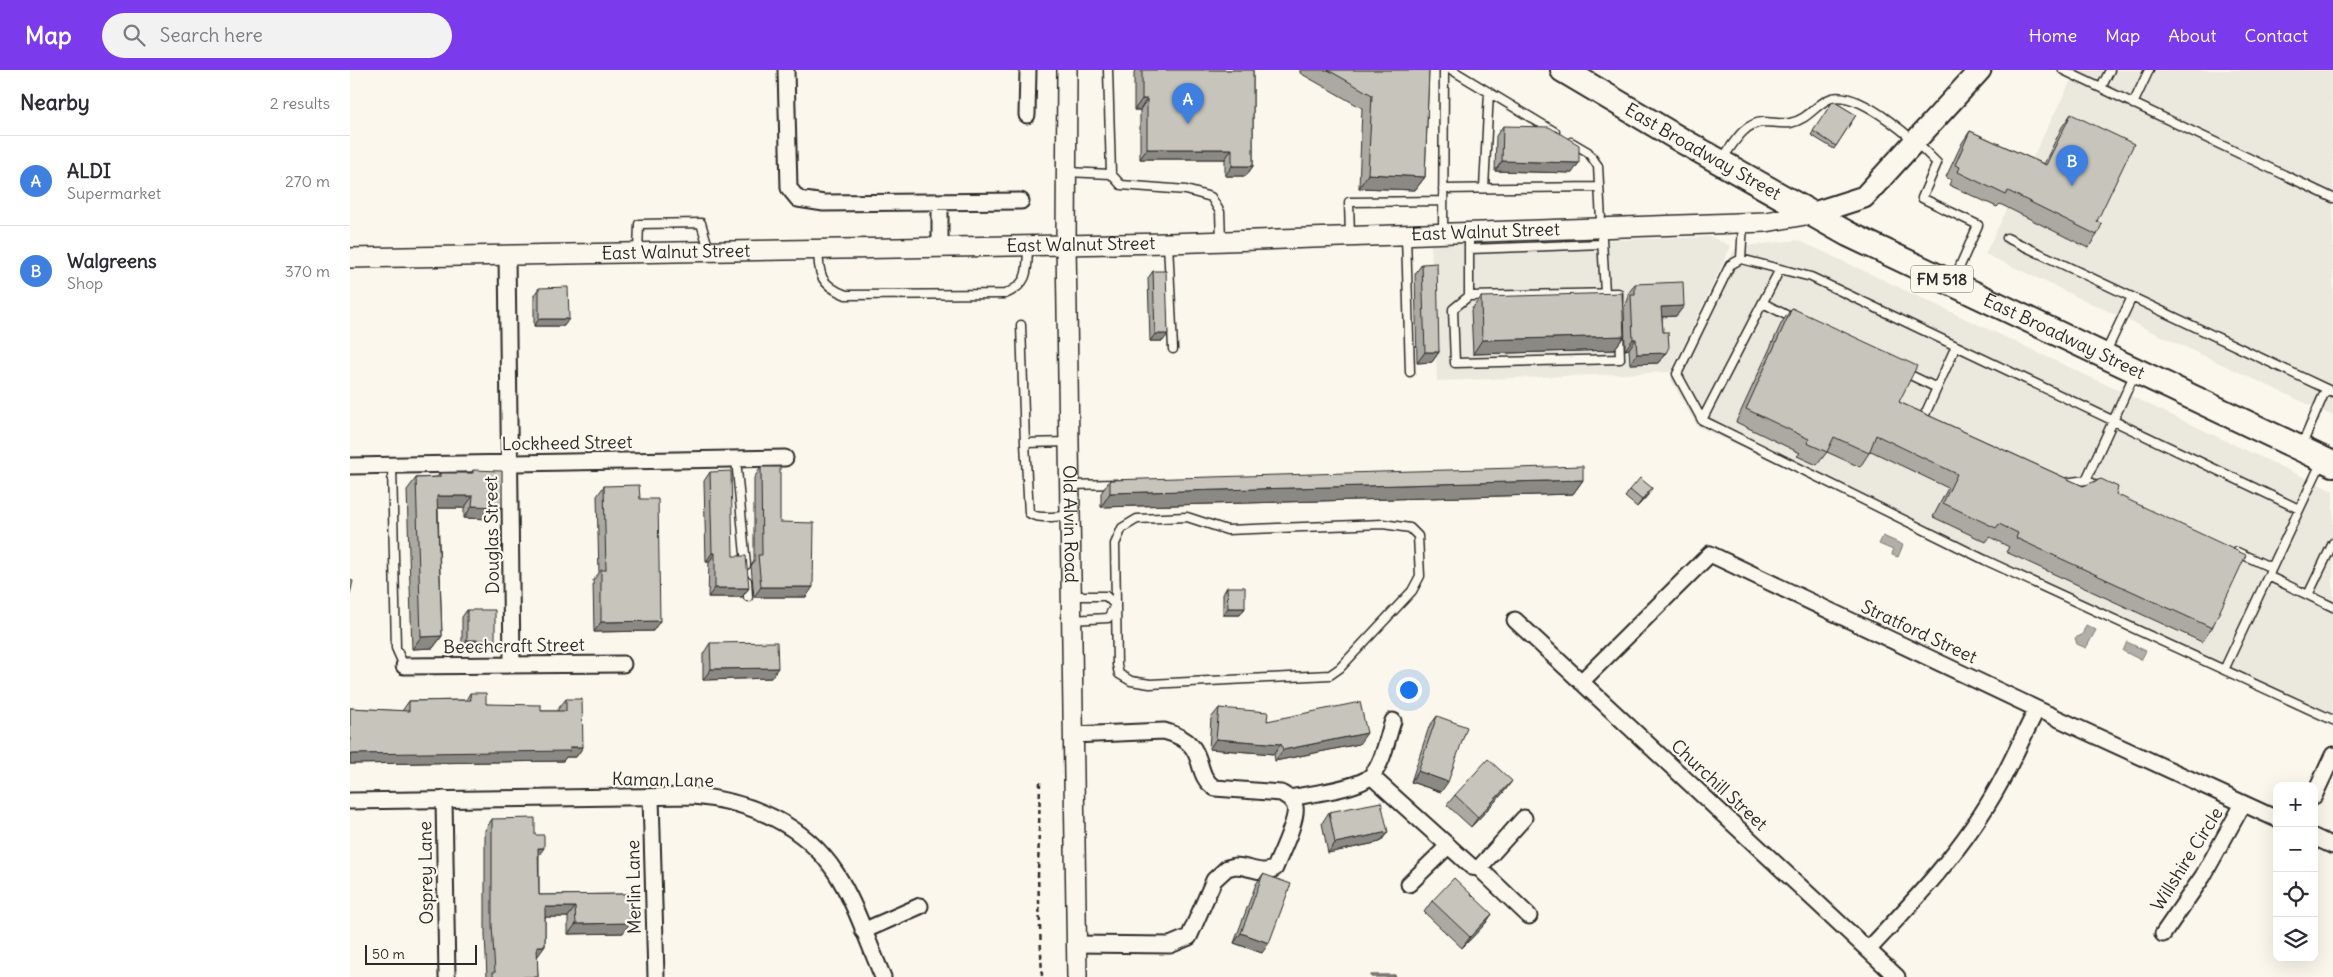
<!DOCTYPE html>
<meta charset="utf-8">
<style>
body{margin:0;font-family:Delius,sans-serif;background:#f2f2f3;color:#2b2b33}
.controls{position:absolute;right:15px;bottom:15px;display:grid;overflow:hidden;border-radius:10px;box-shadow:0 5px 20px #0002}
.controls button{width:45px;height:45px;display:grid;place-items:center;padding:0;border:0;border-bottom:1px solid #e1e1e2;background:#fff;color:#2b2b33;font:25px sans-serif}
.scale{position:absolute;left:15px;bottom:12px;width:112px;box-sizing:border-box;padding-left:5px;border:2px solid #2b2b2b;border-top:0;font-size:14px;line-height:18px;white-space:nowrap;color:#2b2b2b;-webkit-text-stroke:4px #fbf7ec;paint-order:stroke}
.you{position:absolute;left:1058px;top:619px;width:18px;height:18px;margin:-12px;border:4px solid #fff;border-radius:50%;background:#1a73e8;box-shadow:0 0 0 8px #1a73e833}
.badge{display:grid;place-items:center;width:32px;height:32px;border-radius:50%;background:#7c3aed;color:#fff;font-size:16px;font-weight:700}
.pin{position:absolute;translate:-50% -41px;filter:drop-shadow(0 1px 2px #0008)}
.pin::after{content:'';position:absolute;top:26px;width:18px;height:15px;background:inherit;clip-path:polygon(0 0,100% 0,50% 100%)}
.list{margin:0;padding:0;list-style:none}
h2{display:flex;justify-content:space-between;align-items:center;height:65px;margin:0;padding:0 20px;font-size:21px}
h2 small{font-size:16px;font-weight:400;color:#7c7c81}
.list li{display:grid;grid-template-columns:32px 1fr auto;gap:15px;align-items:center;box-sizing:border-box;height:90px;padding:0 20px;border-top:1px solid #e1e1e2}
.list b{display:block;font-size:19px;white-space:nowrap}
.list p{margin:0;font-size:16px;white-space:nowrap;color:#7c7c81}
.list em{font-size:16px;font-style:normal;color:#7c7c81}
.icon{flex:none;width:28px;height:28px;fill:none;stroke:currentColor;stroke-width:2;stroke-linecap:round;stroke-linejoin:round}
.map{position:relative;flex:none;width:1983px;height:907px;overflow:hidden}
header{display:flex;align-items:center;gap:30px;box-sizing:border-box;height:70px;padding:0 25px;background:#7c3aed;color:#fff}
header strong{font-size:24px}
nav{display:flex;gap:28px;margin-inline-start:auto;font-size:18px}
.search{width:350px;height:45px;background:#f2f2f3;display:flex;align-items:center;gap:12px;box-sizing:border-box;padding:0 18px;border-radius:28px;color:#7c7c81;font-size:19px}
main{display:flex}
aside{flex:1;background:#fff}
.map>svg:first-child{display:block}
</style>
<header>
<strong>Map</strong>
<div class="search"><svg class="icon" aria-label="search" viewBox="0 0 24 24"><circle cx="10" cy="10" r="6"/><path d="M15 15l6 6"/></svg>Search here</div>
<nav><a>Home</a><a>Map</a><a>About</a><a>Contact</a></nav>
</header>
<main>
<aside>
<h2>Nearby<small>2 results</small></h2>
<ul class="list">
<li><span class="badge" style="background:#3f7fe0">A</span><div><b>ALDI</b><p>Supermarket</p></div><em>270 m</em></li>
<li><span class="badge" style="background:#3f7fe0">B</span><div><b>Walgreens</b><p>Shop</p></div><em>370 m</em></li>
</ul>
</aside>
<div class="map">
<svg width="1983" height="907" viewBox="0 0 1983 907">
<rect width="100%" height="100%" fill="#fbf7ec"/>
<filter id="ink" filterUnits="userSpaceOnUse"><feTurbulence type="fractalNoise" baseFrequency=".02" numOctaves="2"/><feDisplacementMap in="SourceGraphic" scale="10" xChannelSelector="R" yChannelSelector="G"/><feConvolveMatrix kernelMatrix="1 2 1 2 8 2 1 2 1" color-interpolation-filters="sRGB"/></filter>
<g filter="url(#ink)">
<path fill="#ebe8de" d="M 1726,0 L 1983,0 L 1983,346 L 1635,184 Z
M 1361,167 L 1381,176 L 1321,302 L 1087,311 L 1081,175 Z
M 1448,170 L 1983,421 L 1983,657 L 1347,356 L 1321,310 L 1386,177 Z"/>
<path fill="#b1afa7" stroke="#7b7a75" d="M 1533,466 L 1553,475 L 1548,487 L 1542,485 L 1543,480 L 1529,474 Z
M 1736,555 L 1746,560 L 1736,578 L 1727,574 L 1725,568 L 1732,565 Z
M 1777,572 L 1796,581 L 1791,590 L 1773,581 Z"/>
<g fill="none" stroke-linecap="round" stroke-linejoin="round">
<g stroke="#2b2b2b" stroke-width="11">
<path id="service" d="M 758,0 L 761,104 L 771,115 L 836,120 L 861,127 L 870,142 L 871,170
M 1102,0 L 1205,62
M 1713,0 L 1983,128
M 1751,18 L 1760,0
M 1783,34 L 1799,0
M 1221,72 L 1238,82 L 1248,96 L 1255,223
M 1372,89 C 1383,75 1393,53 1413,52 C 1422,52 1431,54 1440,53 C 1460,49 1467,32 1482,28 C 1512,21 1568,73 1587,93 L 1572,128 L 1628,155 L 1603,212
M 716,102 L 761,104
M 1134,118 L 1139,22
M 1093,119 L 1249,117
M 1393,153 L 1391,189 L 1461,207 L 1949,439
M 1119,163 L 1119,226 L 1268,223 L 1268,233
M 1093,164 L 1094,0
M 1056,165 L 1060,302
M 1000,166 L 999,132 L 1093,131
M 1657,168 L 1983,322
M 818,173 L 823,279
M 468,179 C 469,205 470,215 496,225 L 655,224 C 680,213 677,200 678,176
M 1119,179 L 1252,174
M 288,182 L 289,154 L 351,153 L 359,180
M 1391,189 L 1380,195 L 1327,304 L 1352,350 L 1635,490 L 1983,650
M 1119,226 L 1103,239 L 1105,293 L 1270,289 L 1269,262
M 1413,233 L 1444,249
M 671,255 L 675,373 L 719,372
M 1755,284 L 1782,227
M 1554,302 L 1587,318
M 1352,350 L 1430,199
M 1572,351 L 1606,276
M 675,373 L 679,443 C 689,450 707,446 719,446
M 1951,377 L 1976,319
M 386,389 L 396,495
M 42,395 L 46,578 L 54,596
M 1736,410 L 1785,303
M 1714,413 L 1736,410 L 1750,417
M 719,415 L 767,414
M 837,447 L 877,460 L 1033,454 L 1060,458 L 1068,466 L 1070,506 L 1062,521 L 990,598 L 980,605 L 800,614 L 781,611 L 769,604 L 767,595 L 765,474 L 772,458 L 787,449 Z
M 1887,482 L 1922,498
M 1918,506 L 1983,537
M 397,511 L 398,527
M 1958,525 L 1983,473
M 721,526 L 756,526 L 765,535 L 758,548 L 721,550
M 1874,600 L 1972,391"/>
</g>
<g stroke="#2b2b2b" stroke-width="19">
<path id="minor" d="M 436,0 L 439,118 L 448,129 L 474,133 L 671,131
M 677,45 L 678,0
M 590,132 L 590,177
M 157,185 L 162,595
M 0,396 L 435,388
M 1165,550 L 1547,907
M 54,596 L 273,594
M 1231,612 L 1360,484 L 1687,639 L 1927,749
M 723,665 L 814,661 C 862,674 840,702 865,718 L 931,723 C 938,727 943,730 945,737 C 948,749 930,785 925,798 C 912,806 899,796 885,796 L 877,798 L 864,810 L 839,867 L 820,875 L 726,874
M 1021,706 L 1122,797 L 1129,798 L 1174,748
M 1964,726 L 1983,685
M 301,727 L 306,907
M 940,728 C 959,724 1009,719 1022,705 C 1034,691 1037,668 1043,651
M 94,729 L 97,907
M 0,731 L 343,726 C 400,731 454,754 486,803 C 506,834 518,873 533,907
M 1964,767 L 1983,776
M 1129,798 L 1179,846
M 1059,814 L 1098,776
M 513,861 L 570,836
M 1813,864 L 1853,806 L 1893,734
M 1518,880 C 1566,829 1615,777 1649,715 C 1663,690 1674,664 1687,639"/>
</g>
<g stroke="#2b2b2b" stroke-width="22">
<g id="tertiary">
<path id="s1" d="M 717,0 L 716,174 L 727,907"/>
<path id="s2" d="M 0,188 L 818,173 L 1416,152 L 1461,144"/>
</g>
</g>
<g stroke="#2b2b2b" stroke-width="25">
<path id="secondary" d="M 1461,144 L 1514,127 L 1630,0"/>
</g>
<g stroke="#2b2b2b" stroke-width="28">
<g id="primary">
<path id="s3" d="M 1213,0 L 1331,70 L 1498,164 L 1983,394"/>
</g>
</g>
<path stroke="#2b2b2b" stroke-width="2.5" stroke-dasharray="5 4" stroke-linecap="butt" d="M 690,712 L 688,806 L 692,907"/>
<use href="#service" stroke="#fbf7ec" stroke-width="8"/>
<use href="#minor" stroke="#fbf7ec" stroke-width="15"/>
<use href="#tertiary" stroke="#fbf7ec" stroke-width="19"/>
<use href="#secondary" stroke="#fbf7ec" stroke-width="21"/>
<use href="#primary" stroke="#fbf7ec" stroke-width="24"/>
</g>
<path fill="#aba9a2" stroke="#2b2b2b" d="M 786,0 L 903,0 L 903,96 L 896,106 L 875,106 L 875,89 L 790,89 L 790,40 L 784,40 L 784,2 Z
M 950,0 L 1079,0 L 1075,107 L 1065,120 L 1009,118 L 1012,38 L 950,3 Z
M 1483,31 L 1506,45 L 1484,79 L 1461,65 Z
M 1721,44 L 1747,151 L 1747,165 L 1738,178 L 1650,134 L 1647,137 L 1599,115 L 1601,110 L 1596,107 L 1612,73 L 1620,61 L 1694,94 L 1712,57 Z
M 1153,56 L 1222,103 L 1145,101 L 1146,66 Z
M 1072,194 L 1089,282 L 1082,292 L 1067,293 L 1065,204 Z
M 803,201 L 813,271 L 800,271 L 798,208 Z
M 1285,214 L 1334,236 L 1326,246 L 1312,247 L 1313,262 L 1316,283 L 1308,293 L 1280,294 L 1279,279 L 1275,280 L 1274,236 L 1278,230 L 1278,224 Z
M 189,218 L 214,256 L 184,256 L 184,225 Z
M 1131,227 L 1274,266 L 1264,280 L 1123,284 L 1121,240 Z
M 1442,238 L 1549,332 L 1733,416 L 1766,424 L 1862,558 L 1852,572 L 1656,482 L 1659,477 L 1640,467 L 1636,472 L 1583,447 L 1598,418 L 1521,381 L 1519,383 L 1510,397 L 1477,382 L 1467,395 L 1447,386 L 1450,383 L 1386,352 L 1432,252 Z
M 411,397 L 430,452 L 456,527 L 404,527 L 401,496 L 404,491 L 404,408 Z
M 123,400 L 152,437 L 143,449 L 114,448 L 114,438 L 88,438 L 92,566 L 83,578 L 62,579 L 57,420 L 66,408 L 87,407 L 90,403 L 121,403 Z
M 360,402 L 383,486 L 399,518 L 392,527 L 358,527 L 359,492 L 356,492 L 354,411 Z
M 760,410 L 1233,410 L 1223,424 L 751,437 L 751,423 Z
M 254,416 L 290,429 L 303,561 L 244,562 L 243,510 L 249,503 L 247,426 Z
M 1280,420 L 1298,425 L 1287,437 L 1275,427 Z
M 877,517 L 895,538 L 890,545 L 873,545 L 873,524 Z
M 117,540 L 145,570 L 140,577 L 112,577 L 112,547 Z
M 360,573 L 421,608 L 353,610 L 353,584 Z
M 120,623 L 136,634 L 191,641 L 208,641 L 208,639 L 216,629 L 233,677 L 226,687 L 216,687 L 213,691 L 0,694 L 0,638 L 52,641 L 59,631 L 116,630 Z
M 869,638 L 917,651 L 1009,674 L 925,691 L 924,684 L 859,679 L 861,648 Z
M 1087,646 L 1091,722 L 1061,712 L 1079,657 Z
M 1154,722 L 1121,757 L 1097,735 L 1105,725 Z
M 979,742 L 1038,762 L 1030,772 L 978,783 L 972,753 Z
M 142,749 L 185,765 L 189,786 L 189,825 L 280,824 L 273,863 L 218,864 L 218,847 L 195,847 L 195,876 L 187,886 L 188,907 L 137,907 L 135,865 L 135,760 Z
M 913,804 L 912,883 L 884,873 L 906,814 Z
M 1082,831 L 1142,844 L 1135,854 L 1112,878 L 1074,842 Z"/>
<path fill="#8b8984" stroke="#2b2b2b" d="M 792,29 L 797,29 L 790,40 L 784,40 Z
M 797,79 L 882,79 L 875,89 L 790,89 Z
M 1152,91 L 1229,93 L 1222,103 L 1145,101 Z
M 882,96 L 903,96 L 896,106 L 875,106 Z
M 1018,104 L 1075,107 L 1065,120 L 1009,118 Z
M 1334,236 L 1326,246 L 1304,247 L 1311,237 Z
M 189,249 L 219,249 L 214,256 L 184,256 Z
M 805,264 L 818,264 L 813,271 L 800,271 Z
M 1274,266 L 1264,280 L 1123,284 L 1132,270 Z
M 1283,269 L 1286,269 L 1279,279 L 1275,280 Z
M 1075,282 L 1089,282 L 1082,292 L 1067,293 Z
M 1316,283 L 1308,293 L 1280,294 L 1287,284 Z
M 1233,410 L 1223,424 L 751,437 L 760,423 Z
M 1302,418 L 1298,425 L 1287,437 L 1292,430 Z
M 87,426 L 123,426 L 114,438 L 79,438 Z
M 122,436 L 152,437 L 143,449 L 114,448 Z
M 362,483 L 365,483 L 359,492 L 356,492 Z
M 411,517 L 463,517 L 456,527 L 404,527 Z
M 365,518 L 399,518 L 392,527 L 358,527 Z
M 878,538 L 895,538 L 890,545 L 873,545 Z
M 310,551 L 303,561 L 244,562 L 251,552 Z
M 92,566 L 83,578 L 62,579 L 71,567 Z
M 117,570 L 145,570 L 140,577 L 112,577 Z
M 428,598 L 421,608 L 353,610 L 361,599 Z
M 1017,663 L 1009,674 L 925,691 L 933,680 Z
M 866,669 L 931,674 L 924,684 L 859,679 Z
M 233,677 L 226,687 L 216,687 L 213,691 L 0,694 L 0,684 Z
M 1068,701 L 1098,712 L 1091,722 L 1061,712 Z
M 1162,711 L 1154,722 L 1121,757 L 1128,747 Z
M 1038,762 L 1030,772 L 978,783 L 985,773 Z
M 188,778 L 194,778 L 187,788 Z
M 195,837 L 225,837 L 218,847 L 187,847 Z
M 1142,844 L 1135,854 L 1112,878 L 1120,867 Z
M 280,853 L 273,863 L 218,864 L 226,854 Z
M 891,863 L 919,873 L 912,883 L 884,873 Z
M 187,876 L 195,876 L 188,886 L 180,886 Z"/>
<path fill="#c7c4bc" stroke="#2b2b2b" d="M 792,0 L 903,0 L 903,96 L 882,96 L 882,79 L 797,79 L 797,29 L 792,29 Z
M 978,0 L 1079,0 L 1075,107 L 1018,104 L 1022,25 Z
M 1483,31 L 1506,45 L 1486,76 L 1463,61 Z
M 1721,44 L 1784,74 L 1747,151 L 1752,154 L 1747,165 L 1658,121 L 1656,125 L 1608,102 L 1610,97 L 1605,95 L 1620,61 L 1696,95 Z
M 1153,56 L 1199,57 L 1229,75 L 1229,93 L 1152,91 Z
M 1087,193 L 1089,282 L 1075,282 L 1072,194 Z
M 803,201 L 816,201 L 818,264 L 805,264 Z
M 1333,212 L 1334,236 L 1311,237 L 1313,262 L 1318,262 L 1319,277 L 1316,283 L 1287,284 L 1286,269 L 1283,269 L 1281,225 L 1285,225 L 1285,214 Z
M 218,217 L 219,249 L 189,249 L 189,218 Z
M 1272,223 L 1274,266 L 1132,270 L 1131,227 Z
M 1442,238 L 1567,296 L 1549,332 L 1733,416 L 1751,409 L 1768,417 L 1766,424 L 1896,485 L 1862,558 L 1666,468 L 1668,463 L 1649,454 L 1646,458 L 1593,433 L 1607,404 L 1526,365 L 1519,383 L 1484,367 L 1477,382 L 1457,373 L 1459,369 L 1396,339 Z
M 1233,396 L 1233,410 L 760,423 L 760,410 Z
M 411,397 L 430,397 L 430,452 L 464,453 L 463,517 L 411,517 L 408,485 L 412,485 Z
M 123,400 L 152,401 L 152,437 L 122,436 L 123,426 L 87,426 L 92,566 L 71,567 L 66,408 L 90,407 L 90,403 L 123,403 Z
M 381,401 L 383,486 L 396,486 L 399,518 L 365,518 L 365,483 L 362,483 L 360,402 Z
M 1290,408 L 1302,418 L 1292,430 L 1280,420 Z
M 289,415 L 290,429 L 308,429 L 310,551 L 251,552 L 251,500 L 256,500 L 254,416 Z
M 0,510 L 3,511 L 0,524 Z
M 877,517 L 895,517 L 895,538 L 878,538 Z
M 117,540 L 145,540 L 145,570 L 117,570 Z
M 427,572 L 428,598 L 361,599 L 360,573 Z
M 120,623 L 136,623 L 136,634 L 191,635 L 191,641 L 216,641 L 216,629 L 232,629 L 233,677 L 220,677 L 220,681 L 0,684 L 0,638 L 59,641 L 59,631 L 121,630 Z
M 1010,632 L 1017,663 L 933,680 L 931,674 L 866,669 L 869,638 L 918,642 L 917,651 Z
M 1087,646 L 1117,657 L 1098,712 L 1068,701 Z
M 1138,689 L 1162,711 L 1128,747 L 1105,725 Z
M 1031,732 L 1038,762 L 985,773 L 979,742 Z
M 185,748 L 185,765 L 194,765 L 194,778 L 188,778 L 189,825 L 280,824 L 280,853 L 226,854 L 225,837 L 195,837 L 195,876 L 187,876 L 188,907 L 143,907 L 143,902 L 145,902 L 142,855 L 142,749 Z
M 913,804 L 941,814 L 919,873 L 891,863 Z
M 1104,808 L 1142,844 L 1120,867 L 1082,831 Z
M 1021,905 L 1045,905 L 1045,907 L 1021,907 Z"/>
</g>
<g text-anchor="middle" stroke-width="4.5" stroke-linejoin="round" paint-order="stroke">
<rect fill="#fbf7ec" stroke="#696865" stroke-width="1" x="1561" y="195.5" width="62" height="27" rx="4"/>
<g font-size="16" font-weight="bold" fill="#2b2b2b">
<text x="1592" y="215">FM 518</text>
</g>
<g font-size="18" fill="#2b2b2b" stroke="#fbf7ec">
<text dy="6" stroke="none"><textPath href="#s3" startOffset="162">East Broadway Street</textPath></text>
<text dy="6" stroke="none"><textPath href="#s2" startOffset="1136">East Walnut Street</textPath></text>
<text dy="6" stroke="none"><textPath href="#s2" startOffset="731">East Walnut Street</textPath></text>
<text dy="6" stroke="none"><textPath href="#s2" startOffset="326">East Walnut Street</textPath></text>
<text dy="6" stroke="none"><textPath href="#s3" startOffset="568">East Broadway Street</textPath></text>
<text transform="translate(217 373) rotate(-1)" y="6">Lockheed Street</text>
<text dy="6" stroke="none"><textPath href="#s1" startOffset="454">Old Alvin Road</textPath></text>
<text transform="translate(142 465) rotate(-91)" y="6">Douglas Street</text>
<text transform="translate(1569 562) rotate(25)" y="6">Stratford Street</text>
<text transform="translate(164 576) rotate(-1)" y="6">Beechcraft Street</text>
<text transform="translate(313 710) rotate(1)" y="6">Kaman Lane</text>
<text transform="translate(1369 715) rotate(43)" y="6">Churchill Street</text>
<text transform="translate(1837 789) rotate(-58)" y="6">Willshire Circle</text>
<text transform="translate(76 803) rotate(-91)" y="6">Osprey Lane</text>
<text transform="translate(284 817) rotate(-91)" y="6">Merlin Lane</text>
</g>
</g>
</svg>
<div class="controls">
<button>+</button>
<button>−</button>
<button><svg class="icon" aria-label="locate" viewBox="0 0 24 24"><circle cx="12" cy="12" r="6"/><path d="M12 2v4M12 18v4M2 12h4M18 12h4"/></svg></button>
<button><svg class="icon" aria-label="layers" viewBox="0 0 24 24"><path d="M12 4l9 5-9 5-9-5zM3 14l9 5 9-5"/></svg></button>
</div>
<div class="scale">50 m</div>
<div class="you"></div>
<div class="pin badge" style="left:838px;top:54px;background:#3f7fe0">A</div>
<div class="pin badge" style="left:1722px;top:116px;background:#3f7fe0">B</div>
</div>
</main>
